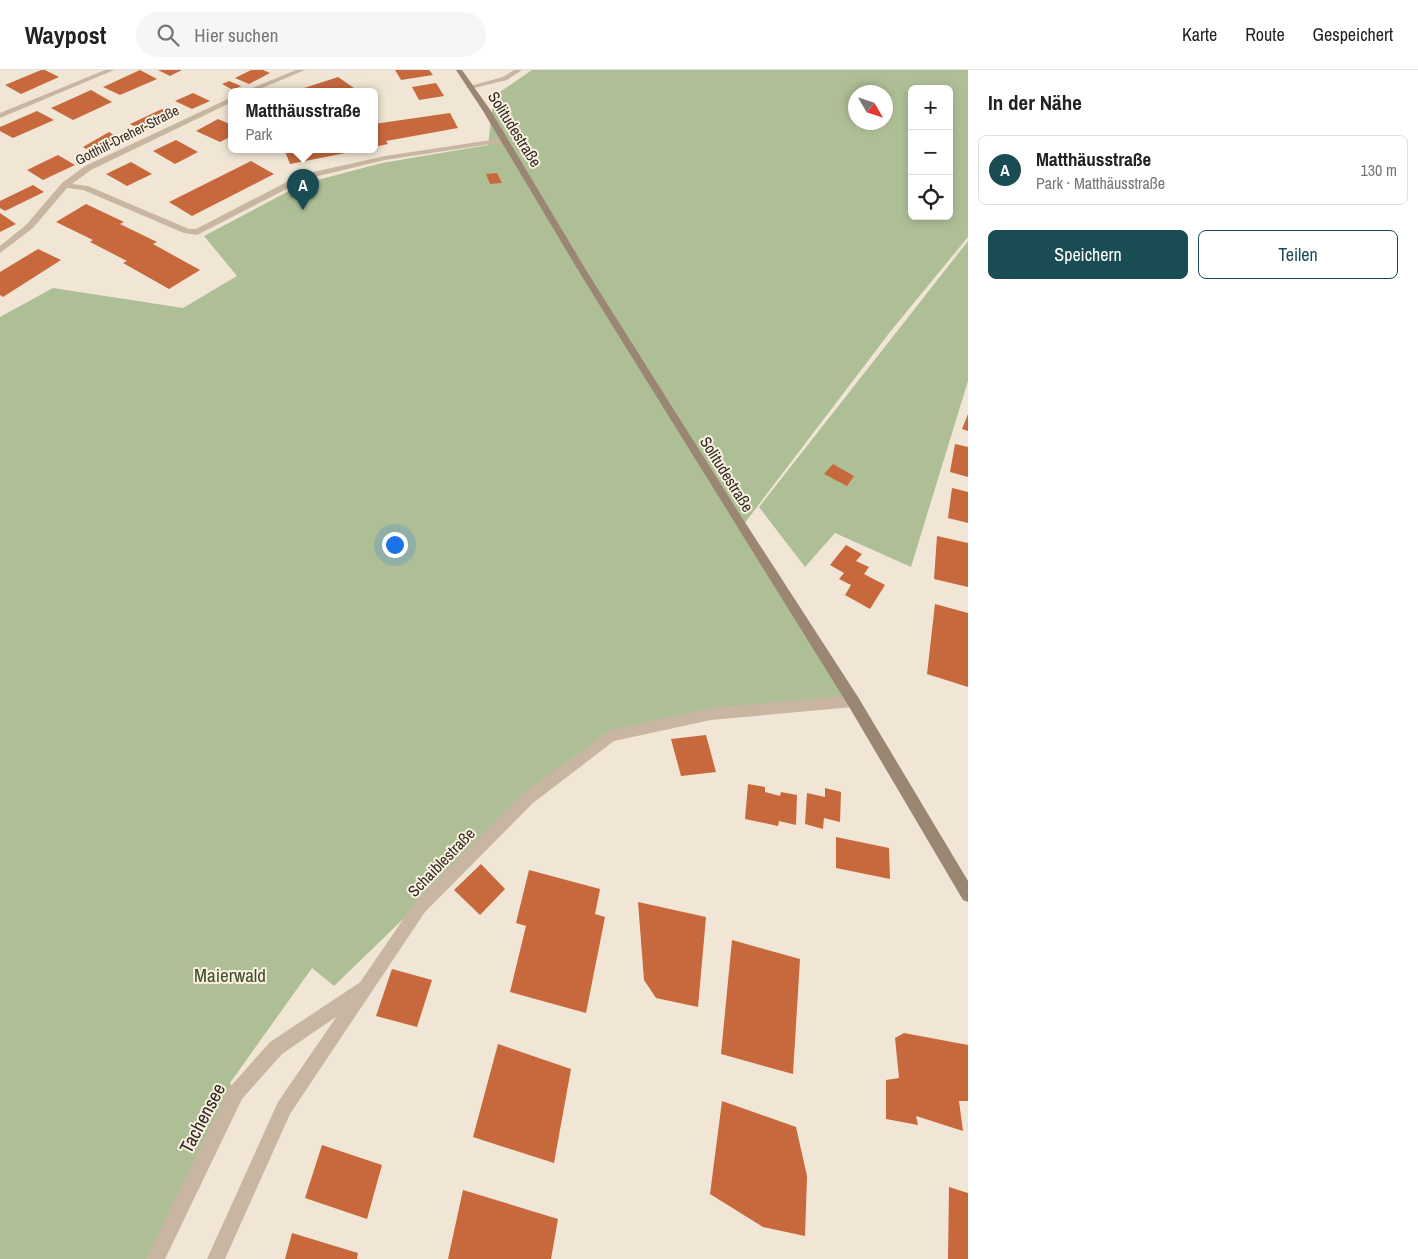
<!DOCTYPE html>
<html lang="de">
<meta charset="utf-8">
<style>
body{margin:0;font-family:"Archivo Narrow",sans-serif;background:#f6f6f6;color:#222}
.controls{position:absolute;right:15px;top:15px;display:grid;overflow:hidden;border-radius:8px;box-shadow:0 2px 8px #0003}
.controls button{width:45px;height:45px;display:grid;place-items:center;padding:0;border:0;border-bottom:1px solid #e0e0e0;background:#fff;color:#222;font:25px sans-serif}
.compass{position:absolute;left:848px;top:15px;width:45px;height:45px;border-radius:50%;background:#fff;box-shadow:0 2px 8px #0003;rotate:129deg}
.you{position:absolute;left:394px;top:474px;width:18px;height:18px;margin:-12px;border:4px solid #fff;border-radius:50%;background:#1a73e8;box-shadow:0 0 0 8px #1a73e833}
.badge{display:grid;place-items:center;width:32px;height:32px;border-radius:50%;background:#1a4c54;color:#fff;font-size:16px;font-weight:700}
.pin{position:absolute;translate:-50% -41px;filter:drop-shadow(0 1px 2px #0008)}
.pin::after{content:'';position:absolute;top:26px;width:18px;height:15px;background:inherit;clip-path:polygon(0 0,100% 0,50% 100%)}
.popup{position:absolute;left:228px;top:18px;width:150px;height:65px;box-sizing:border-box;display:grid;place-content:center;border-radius:8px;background:#fff;filter:drop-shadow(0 1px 4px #0005);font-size:16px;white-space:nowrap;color:#767676}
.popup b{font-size:19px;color:#222}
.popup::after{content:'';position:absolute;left:50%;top:100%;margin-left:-10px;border:10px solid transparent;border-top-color:#fff}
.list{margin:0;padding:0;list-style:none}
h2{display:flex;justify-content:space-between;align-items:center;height:65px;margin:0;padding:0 20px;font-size:21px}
h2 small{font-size:16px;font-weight:400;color:#767676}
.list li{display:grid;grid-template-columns:32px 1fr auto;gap:15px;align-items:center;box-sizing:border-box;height:70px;margin:0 10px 10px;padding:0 10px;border:1px solid #e0e0e0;border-radius:8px}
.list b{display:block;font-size:19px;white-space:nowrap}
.list p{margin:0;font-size:16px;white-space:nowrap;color:#767676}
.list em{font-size:16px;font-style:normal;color:#767676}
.actions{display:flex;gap:10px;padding:15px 20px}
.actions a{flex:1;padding:11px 0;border:1px solid #1a4c54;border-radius:8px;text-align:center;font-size:18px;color:#1a4c54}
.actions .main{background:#1a4c54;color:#fff}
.icon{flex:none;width:28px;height:28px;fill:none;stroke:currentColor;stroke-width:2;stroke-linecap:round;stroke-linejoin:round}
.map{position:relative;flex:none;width:968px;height:1189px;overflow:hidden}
header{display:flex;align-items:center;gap:30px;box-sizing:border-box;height:70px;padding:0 25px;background:#fff;border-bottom:1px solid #e0e0e0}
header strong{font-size:24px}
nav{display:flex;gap:28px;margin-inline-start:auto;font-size:18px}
.search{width:350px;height:45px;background:#f6f6f6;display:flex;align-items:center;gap:12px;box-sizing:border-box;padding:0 18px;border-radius:28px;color:#767676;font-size:19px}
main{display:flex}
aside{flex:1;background:#fff}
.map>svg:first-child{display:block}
</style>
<header>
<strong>Waypost</strong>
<div class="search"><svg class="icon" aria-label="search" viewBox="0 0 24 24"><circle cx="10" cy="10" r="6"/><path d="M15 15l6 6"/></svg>Hier suchen</div>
<nav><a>Karte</a><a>Route</a><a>Gespeichert</a></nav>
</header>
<main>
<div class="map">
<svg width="968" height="1189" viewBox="0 0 968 1189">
<rect width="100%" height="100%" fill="#f1e6d5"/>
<path fill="#aebf96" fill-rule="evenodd" d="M 532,0 L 968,0 L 968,167 L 890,262 L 744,454 L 853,631 L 711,644 L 611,666 L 528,728 L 334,916 L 312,898 L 230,1013 L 236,1023 L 155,1189 L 0,1189 L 0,247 L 53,218 L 183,238 L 237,206 L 204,166 L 302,114 L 382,93 L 488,75 L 494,26 ZM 912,19 L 949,19 L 949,146 L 912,146 ZM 856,22 L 886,22 L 886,52 L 856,52 Z
M 968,171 L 968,311 L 911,497 L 835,463 L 805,497 L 759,437 Z"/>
<path fill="#c7693d" d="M 41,0 L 45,0 L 59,7 L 21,24 L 5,15 Z
M 140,0 L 157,9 L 120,25 L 103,17 Z
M 158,0 L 182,0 L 170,6 Z
M 251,0 L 263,0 L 270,3 L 249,14 L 235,8 Z
M 395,0 L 429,0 L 433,5 L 401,10 Z
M 338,7 L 354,18 L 345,21 L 295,21 Z
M 229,11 L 241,16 L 233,20 L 222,14 Z
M 436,13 L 444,26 L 419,30 L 412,17 Z
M 91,20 L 112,32 L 73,50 L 51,38 Z
M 193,23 L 210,31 L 192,39 L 175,31 Z
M 162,39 L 176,46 L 144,61 L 130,54 Z
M 37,41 L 54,50 L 13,68 L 0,61 L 0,57 Z
M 450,43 L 458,58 L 386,71 L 388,74 L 374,77 L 374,59 L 377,58 L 374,54 Z
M 218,49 L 232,55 L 232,66 L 220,72 L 196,61 Z
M 109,62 L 123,71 L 94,84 L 83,77 Z
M 176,70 L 198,82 L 175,94 L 153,81 Z
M 284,79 L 361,79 L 361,80 L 290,94 Z
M 58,85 L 75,95 L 43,110 L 27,100 Z
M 251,91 L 274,104 L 192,146 L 169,132 Z
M 131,92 L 152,104 L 127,116 L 106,104 Z
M 497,103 L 502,113 L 490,114 L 486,104 Z
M 33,115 L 44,122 L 5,141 L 0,138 L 0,131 Z
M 86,134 L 124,152 L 120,154 L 157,172 L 153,174 L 200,200 L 169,219 L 123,193 L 127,191 L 90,172 L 93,170 L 56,152 Z
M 0,143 L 16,154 L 0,162 Z
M 38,179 L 61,190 L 3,227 L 0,225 L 0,202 Z
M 968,344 L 968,361 L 962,359 Z
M 955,374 L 968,377 L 968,407 L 950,402 Z
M 833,394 L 854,406 L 847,416 L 824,404 Z
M 952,418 L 968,422 L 968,453 L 948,448 Z
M 937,466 L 968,473 L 968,517 L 934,509 Z
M 846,475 L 862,484 L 856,491 L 869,497 L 864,504 L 885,515 L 870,539 L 845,525 L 851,515 L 839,509 L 844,503 L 830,495 Z
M 935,534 L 968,543 L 968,617 L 927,604 Z
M 706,665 L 716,702 L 681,706 L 671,669 Z
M 748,714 L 765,717 L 765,722 L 780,726 L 781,722 L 797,725 L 796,755 L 779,751 L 778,756 L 745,749 Z
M 825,718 L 841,722 L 840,752 L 824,748 L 823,759 L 805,754 L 807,723 L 825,727 Z
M 836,767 L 889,778 L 890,809 L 836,798 Z
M 481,794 L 505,819 L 480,845 L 454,820 Z
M 529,800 L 600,819 L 595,844 L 605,847 L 586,943 L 510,922 L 526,856 L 516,853 Z
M 638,832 L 706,847 L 698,937 L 656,928 L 644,910 Z
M 732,870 L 800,889 L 793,1004 L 721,984 Z
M 392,899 L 432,910 L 417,957 L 376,946 Z
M 904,963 L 968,975 L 968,1031 L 959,1031 L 963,1061 L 916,1046 L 918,1055 L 886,1049 L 886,1010 L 899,1008 L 895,968 Z
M 498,974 L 571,999 L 554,1093 L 473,1067 Z
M 722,1031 L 796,1057 L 807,1106 L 805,1166 L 763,1157 L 710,1124 Z
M 322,1075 L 382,1095 L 367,1149 L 305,1128 Z
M 949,1117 L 968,1123 L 968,1189 L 948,1189 Z
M 463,1120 L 558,1149 L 551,1189 L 448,1189 Z
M 292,1163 L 358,1183 L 357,1189 L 285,1189 Z"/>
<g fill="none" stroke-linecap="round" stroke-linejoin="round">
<path fill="#c8b6a2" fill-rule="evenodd" d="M 362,911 L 368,913 L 370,919 L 368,925 L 282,984 L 242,1029 L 165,1189 L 146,1189 L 230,1017 L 270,972 Z"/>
<path fill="#c8b6a2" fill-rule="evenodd" d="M 105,0 L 114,0 L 0,48 L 0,43 Z
M 296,0 L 305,0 L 255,21 L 245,21 Z
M 514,0 L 522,0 L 507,10 L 470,19 L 466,17 L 503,7 Z
M 232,27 L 232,32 L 91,100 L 72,114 L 88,116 L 189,159 L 196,159 L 300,105 L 385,86 L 504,68 L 508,70 L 504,72 L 385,90 L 306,109 L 197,165 L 184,163 L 83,120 L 67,118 L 33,158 L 0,183 L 0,176 L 27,154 L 62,113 L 85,96 Z
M 853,625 L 858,627 L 859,631 L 858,635 L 853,637 L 711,650 L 614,671 L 533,733 L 425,842 L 290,1044 L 225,1189 L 207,1189 L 278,1032 L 415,832 L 523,723 L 611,660 L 711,638 Z"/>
<path fill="#9b8573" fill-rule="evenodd" d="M 456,0 L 462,0 L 491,41 L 589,205 L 739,443 L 858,627 L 968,811 L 968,832 L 963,830 L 848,635 L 581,205 L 483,41 Z"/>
</g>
<g text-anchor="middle" stroke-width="4" stroke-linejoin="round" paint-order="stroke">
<g font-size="14" fill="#332a24" stroke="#f9f0e1">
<text transform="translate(127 65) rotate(-27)" y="5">Gotthilf-Dreher-Straße</text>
</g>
<g font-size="16" fill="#332a24" stroke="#f9f0e1">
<text transform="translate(515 59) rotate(58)" y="6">Solitudestraße</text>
<text transform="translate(727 404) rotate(58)" y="6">Solitudestraße</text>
<text transform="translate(441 792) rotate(-46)" y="6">Schaiblestraße</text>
</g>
<g font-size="19" fill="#3f5128" stroke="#f9f0e1">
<text x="230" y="912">Maierwald</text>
</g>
<g font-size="19" fill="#332a24" stroke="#f9f0e1">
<text transform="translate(202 1048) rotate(-62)" y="7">Tachensee</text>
</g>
</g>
</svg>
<div class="controls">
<button>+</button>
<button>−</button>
<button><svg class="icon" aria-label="locate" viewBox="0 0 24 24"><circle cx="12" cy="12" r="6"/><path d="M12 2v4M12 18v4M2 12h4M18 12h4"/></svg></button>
</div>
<svg class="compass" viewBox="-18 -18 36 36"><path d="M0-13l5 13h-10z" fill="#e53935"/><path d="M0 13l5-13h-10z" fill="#767676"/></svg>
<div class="you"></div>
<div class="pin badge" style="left:303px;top:140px">A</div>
<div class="popup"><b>Matthäusstraße</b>Park</div>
</div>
<aside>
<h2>In der Nähe<small></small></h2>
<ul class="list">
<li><span class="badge">A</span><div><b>Matthäusstraße</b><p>Park · Matthäusstraße</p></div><em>130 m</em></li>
</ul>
<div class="actions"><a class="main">Speichern</a><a>Teilen</a></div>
</aside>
</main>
